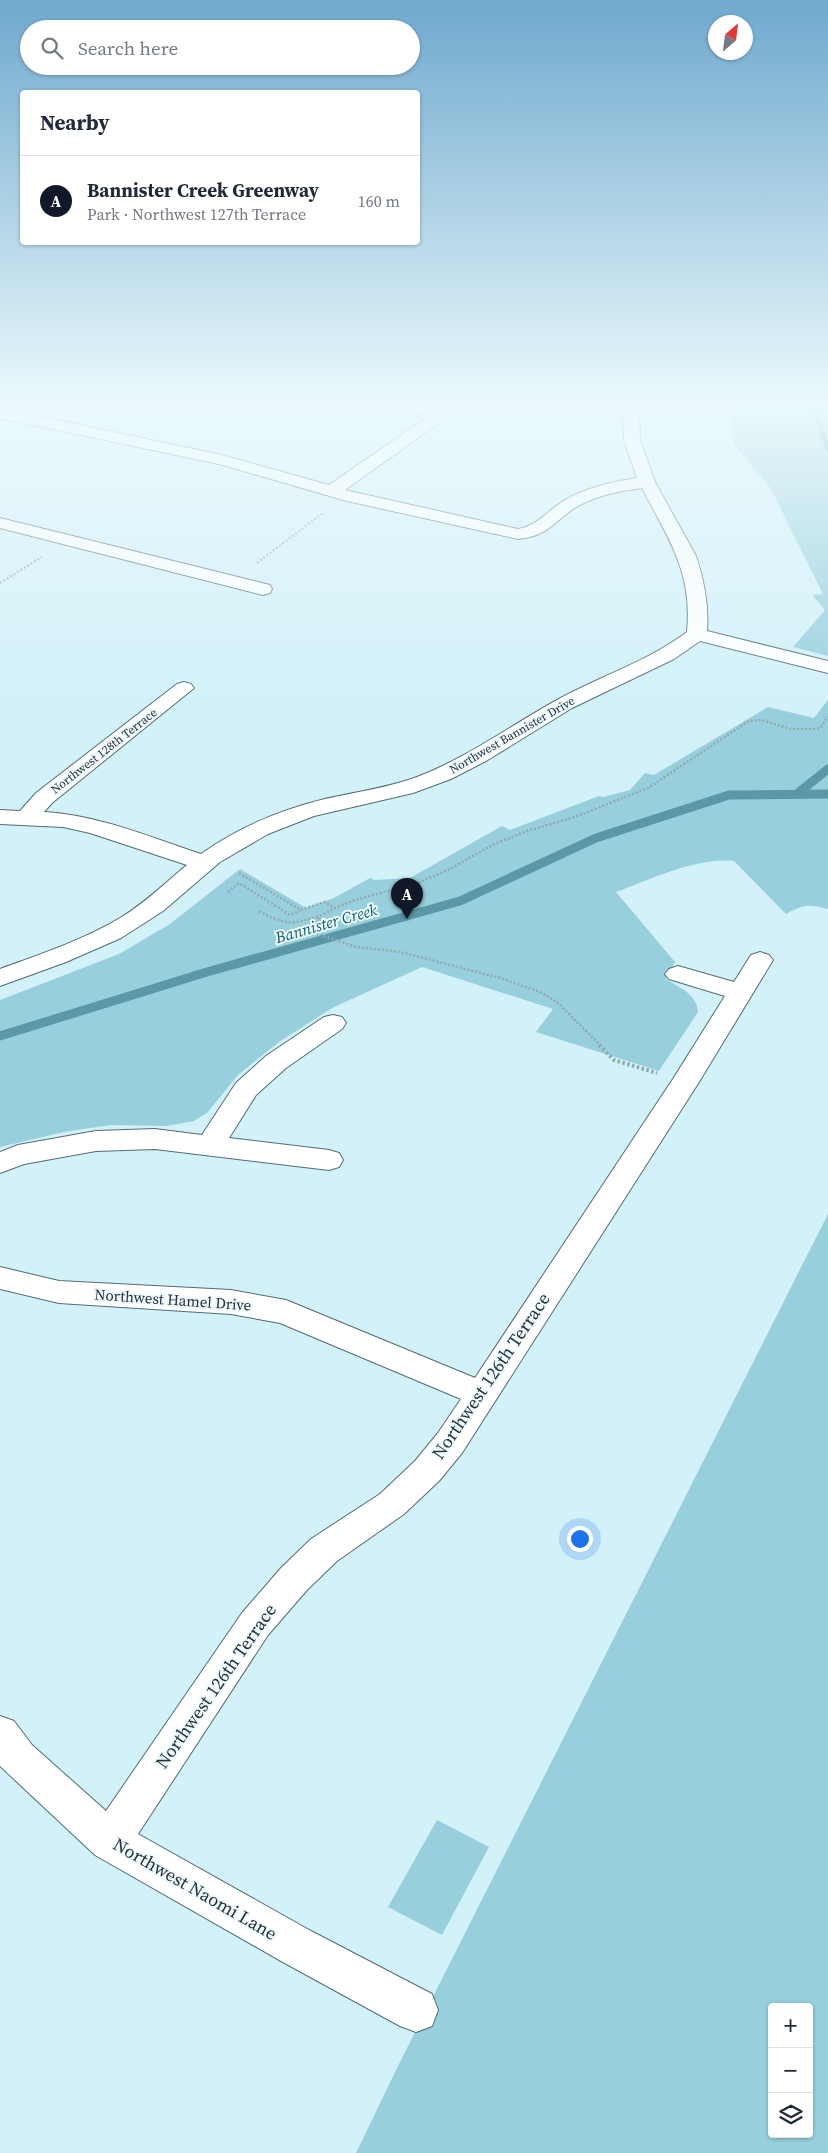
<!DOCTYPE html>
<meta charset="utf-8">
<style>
body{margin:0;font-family:"Source Serif 4",serif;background:#f2f2f3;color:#1f2937}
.controls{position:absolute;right:15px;bottom:15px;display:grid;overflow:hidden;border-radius:5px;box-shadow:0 1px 4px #0004}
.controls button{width:45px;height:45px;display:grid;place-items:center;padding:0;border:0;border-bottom:1px solid #e0e1e3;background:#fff;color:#1f2937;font:25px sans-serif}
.compass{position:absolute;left:708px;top:15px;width:45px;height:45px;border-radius:50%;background:#fff;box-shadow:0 1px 4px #0004;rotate:28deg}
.you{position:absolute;left:579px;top:1538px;width:18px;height:18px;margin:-12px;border:4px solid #fff;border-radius:50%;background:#1a73e8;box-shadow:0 0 0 8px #1a73e833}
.badge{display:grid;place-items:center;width:32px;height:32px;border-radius:50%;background:#111827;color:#fff;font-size:16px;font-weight:700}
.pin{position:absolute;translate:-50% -41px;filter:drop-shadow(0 1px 2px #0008)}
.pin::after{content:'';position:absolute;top:26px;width:18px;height:15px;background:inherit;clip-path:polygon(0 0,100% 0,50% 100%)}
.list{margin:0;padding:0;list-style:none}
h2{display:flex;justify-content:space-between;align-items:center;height:65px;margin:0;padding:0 20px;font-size:21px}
h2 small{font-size:16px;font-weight:400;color:#747a83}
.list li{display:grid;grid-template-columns:32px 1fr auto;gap:15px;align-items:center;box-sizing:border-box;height:90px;padding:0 20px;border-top:1px solid #e0e1e3}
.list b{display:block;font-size:19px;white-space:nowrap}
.list p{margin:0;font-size:16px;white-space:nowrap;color:#747a83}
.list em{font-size:16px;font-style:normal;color:#747a83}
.icon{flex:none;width:28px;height:28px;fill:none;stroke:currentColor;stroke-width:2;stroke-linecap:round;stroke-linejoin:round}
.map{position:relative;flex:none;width:828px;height:2153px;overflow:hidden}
.search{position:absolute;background:#fff;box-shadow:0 1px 4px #0004;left:20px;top:20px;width:400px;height:55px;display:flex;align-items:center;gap:12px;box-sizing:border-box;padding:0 18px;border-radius:28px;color:#747a83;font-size:19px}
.panel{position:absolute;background:#fff;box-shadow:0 1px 4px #0004;left:20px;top:90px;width:400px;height:155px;border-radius:5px}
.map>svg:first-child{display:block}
</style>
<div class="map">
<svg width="828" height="2153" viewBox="0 0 828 2153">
<rect width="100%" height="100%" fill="#d2f1f9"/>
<path fill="#98cfdd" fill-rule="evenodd" d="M 731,407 L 828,407 L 828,656 L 793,647 L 825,610 L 812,595 L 823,594 L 771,489 L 733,443 Z
M 828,700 L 828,909 C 809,904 804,904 786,914 L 734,861 C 697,857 651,879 616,892 L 675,962 L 666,979 C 680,988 697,994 698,1012 L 659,1071 L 536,1032 L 553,1009 L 422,967 L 332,1008 L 279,1042 L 238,1075 L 207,1113 L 194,1121 L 167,1126 L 111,1125 L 64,1132 L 0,1147 L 0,1000 L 119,954 L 170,924 L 240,869 L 306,908 L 334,898 L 370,878 L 374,880 L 410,878 L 502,826 L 510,830 L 599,796 L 603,797 L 630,790 L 645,773 L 654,775 L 768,707 L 814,718 Z
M 828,1214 L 828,2153 L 356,2153 L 399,2064 ZM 772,2007 L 809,2007 L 809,2134 L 772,2134 Z
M 437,1820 L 489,1847 L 442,1935 L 388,1907 Z"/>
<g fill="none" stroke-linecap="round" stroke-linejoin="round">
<path stroke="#5b98a7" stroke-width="6" d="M 814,407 L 828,448"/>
<path stroke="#5b98a7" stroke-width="9" d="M 798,793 L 828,769
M 0,1036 L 207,972 L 460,901 L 596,838 L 729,795 L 828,794"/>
<g stroke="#516d74" stroke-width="2">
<path id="minor" d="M 394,407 L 440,409 L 443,407 L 461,407 L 345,490 L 518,529 C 538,526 550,508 567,499 C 588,487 613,482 637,478 L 624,440 L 623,407 L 639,407 L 640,440 L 655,482 L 696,556 C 704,580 709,605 707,631 L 828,661 L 828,673 L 700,641 L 674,659 L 572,708 L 486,761 L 451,779 L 413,793 L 314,816 L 268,834 L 220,862 L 163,911 L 121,938 L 66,962 L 0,986 L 0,969 C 41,954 83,940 120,918 C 145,903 165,883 187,865 L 90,833 L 63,827 L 0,824 L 0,810 L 20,811 L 36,793 L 177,684 L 184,682 L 191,684 L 194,688 L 52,803 L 44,812 C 98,815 150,837 201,854 C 239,827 280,810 325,799 C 356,792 387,788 417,777 C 467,758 510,726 557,700 C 600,676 647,662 687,632 C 693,572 668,538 642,488 C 620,491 598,495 578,506 C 554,520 550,536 518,539 L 347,501 L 219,464 L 0,418 L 0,408 L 222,455 L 329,485 L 429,416 L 396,410 Z
M 0,518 L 270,585 L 272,589 L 270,593 L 263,595 L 0,528 Z
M 760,952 L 769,955 L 773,960 L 699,1082 L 462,1453 L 439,1481 L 404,1514 L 337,1561 L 307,1590 L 268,1635 L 138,1834 L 311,1931 L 432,1994 L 438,2010 L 432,2026 L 416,2032 L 400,2026 L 281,1961 L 95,1855 L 0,1766 L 0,1716 L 14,1721 L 32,1745 L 106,1811 L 242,1613 L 281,1568 L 311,1539 L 380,1494 L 415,1461 L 438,1433 L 461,1399 L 280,1323 L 231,1314 L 59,1303 L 0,1289 L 0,1267 L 59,1281 L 231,1290 L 286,1300 L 475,1378 L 673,1079 L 725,996 L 669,979 L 665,974 L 669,969 L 678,966 L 734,982 L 751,955 Z
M 333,1015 L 342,1017 L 346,1023 L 342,1029 L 286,1068 L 256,1095 L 229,1138 L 329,1150 L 339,1153 L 343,1160 L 339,1167 L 329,1170 L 155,1149 L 96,1151 L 24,1164 L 0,1173 L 0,1152 L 18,1145 L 96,1131 L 155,1129 L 202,1135 L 236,1083 L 266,1056 L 324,1017 Z"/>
</g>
<path stroke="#91a9af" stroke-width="2" stroke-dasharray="2 2" stroke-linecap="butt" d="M 257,563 L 324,512
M 0,583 L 42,557"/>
<path stroke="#91a9af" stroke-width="2.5" stroke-dasharray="2 2" stroke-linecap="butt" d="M 239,873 L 301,910 L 324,902 L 335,908
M 228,892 L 239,883 L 290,915 L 300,911
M 259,911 C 284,925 292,925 319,916
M 601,1046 L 557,1002 L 540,992 L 500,978 L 401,952 L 356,947 L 318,934 L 315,925 L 320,916 L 335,908 L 355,900 L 420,882 L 452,868 L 492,845 L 527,831 L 575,817 L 648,788 L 749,721 L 762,720 L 790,729 L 816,729 L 820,728 L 828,717"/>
<path stroke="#91a9af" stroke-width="4" stroke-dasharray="2.5 2.5" stroke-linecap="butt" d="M 599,1045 L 614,1060 L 657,1073"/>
<use href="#minor" fill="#fff" fill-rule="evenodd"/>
</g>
<linearGradient id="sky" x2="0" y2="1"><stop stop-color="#6fa9ce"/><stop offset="0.57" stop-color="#ebf9fc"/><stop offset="1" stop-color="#ebf9fc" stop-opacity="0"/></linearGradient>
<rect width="828" height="708" fill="url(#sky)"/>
<g text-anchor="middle" stroke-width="4" stroke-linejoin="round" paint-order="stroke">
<g font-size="12" fill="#263235" stroke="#eefafe">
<text transform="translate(512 735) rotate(-30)" y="4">Northwest Bannister Drive</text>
<text transform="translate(104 751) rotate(-38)" y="4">Northwest 128th Terrace</text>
</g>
<g font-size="15" fill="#263235" stroke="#eefafe">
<text transform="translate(173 1300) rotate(4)" y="5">Northwest Hamel Drive</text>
</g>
<g font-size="16" font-style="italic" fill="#096071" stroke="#eefafe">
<text transform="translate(326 923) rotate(-16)" y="6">Bannister Creek</text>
</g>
<g font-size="18" fill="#263235" stroke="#eefafe">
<text transform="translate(491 1376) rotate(-56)" y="6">Northwest 126th Terrace</text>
<text transform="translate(216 1686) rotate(-55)" y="6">Northwest 126th Terrace</text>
<text transform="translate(195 1889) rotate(30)" y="6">Northwest Naomi Lane</text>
</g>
</g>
</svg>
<div class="controls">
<button>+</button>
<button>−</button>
<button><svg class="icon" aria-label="layers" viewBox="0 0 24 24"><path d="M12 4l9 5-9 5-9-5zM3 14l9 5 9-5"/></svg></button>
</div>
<svg class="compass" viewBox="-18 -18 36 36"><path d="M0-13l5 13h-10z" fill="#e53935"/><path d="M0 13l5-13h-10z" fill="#747a83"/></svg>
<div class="you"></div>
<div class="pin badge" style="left:407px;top:919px">A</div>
<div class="search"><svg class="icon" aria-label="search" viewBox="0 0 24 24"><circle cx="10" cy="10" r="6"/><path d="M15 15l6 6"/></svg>Search here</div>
<section class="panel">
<h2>Nearby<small></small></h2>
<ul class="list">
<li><span class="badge">A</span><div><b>Bannister Creek Greenway</b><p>Park · Northwest 127th Terrace</p></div><em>160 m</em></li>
</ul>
</section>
</div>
